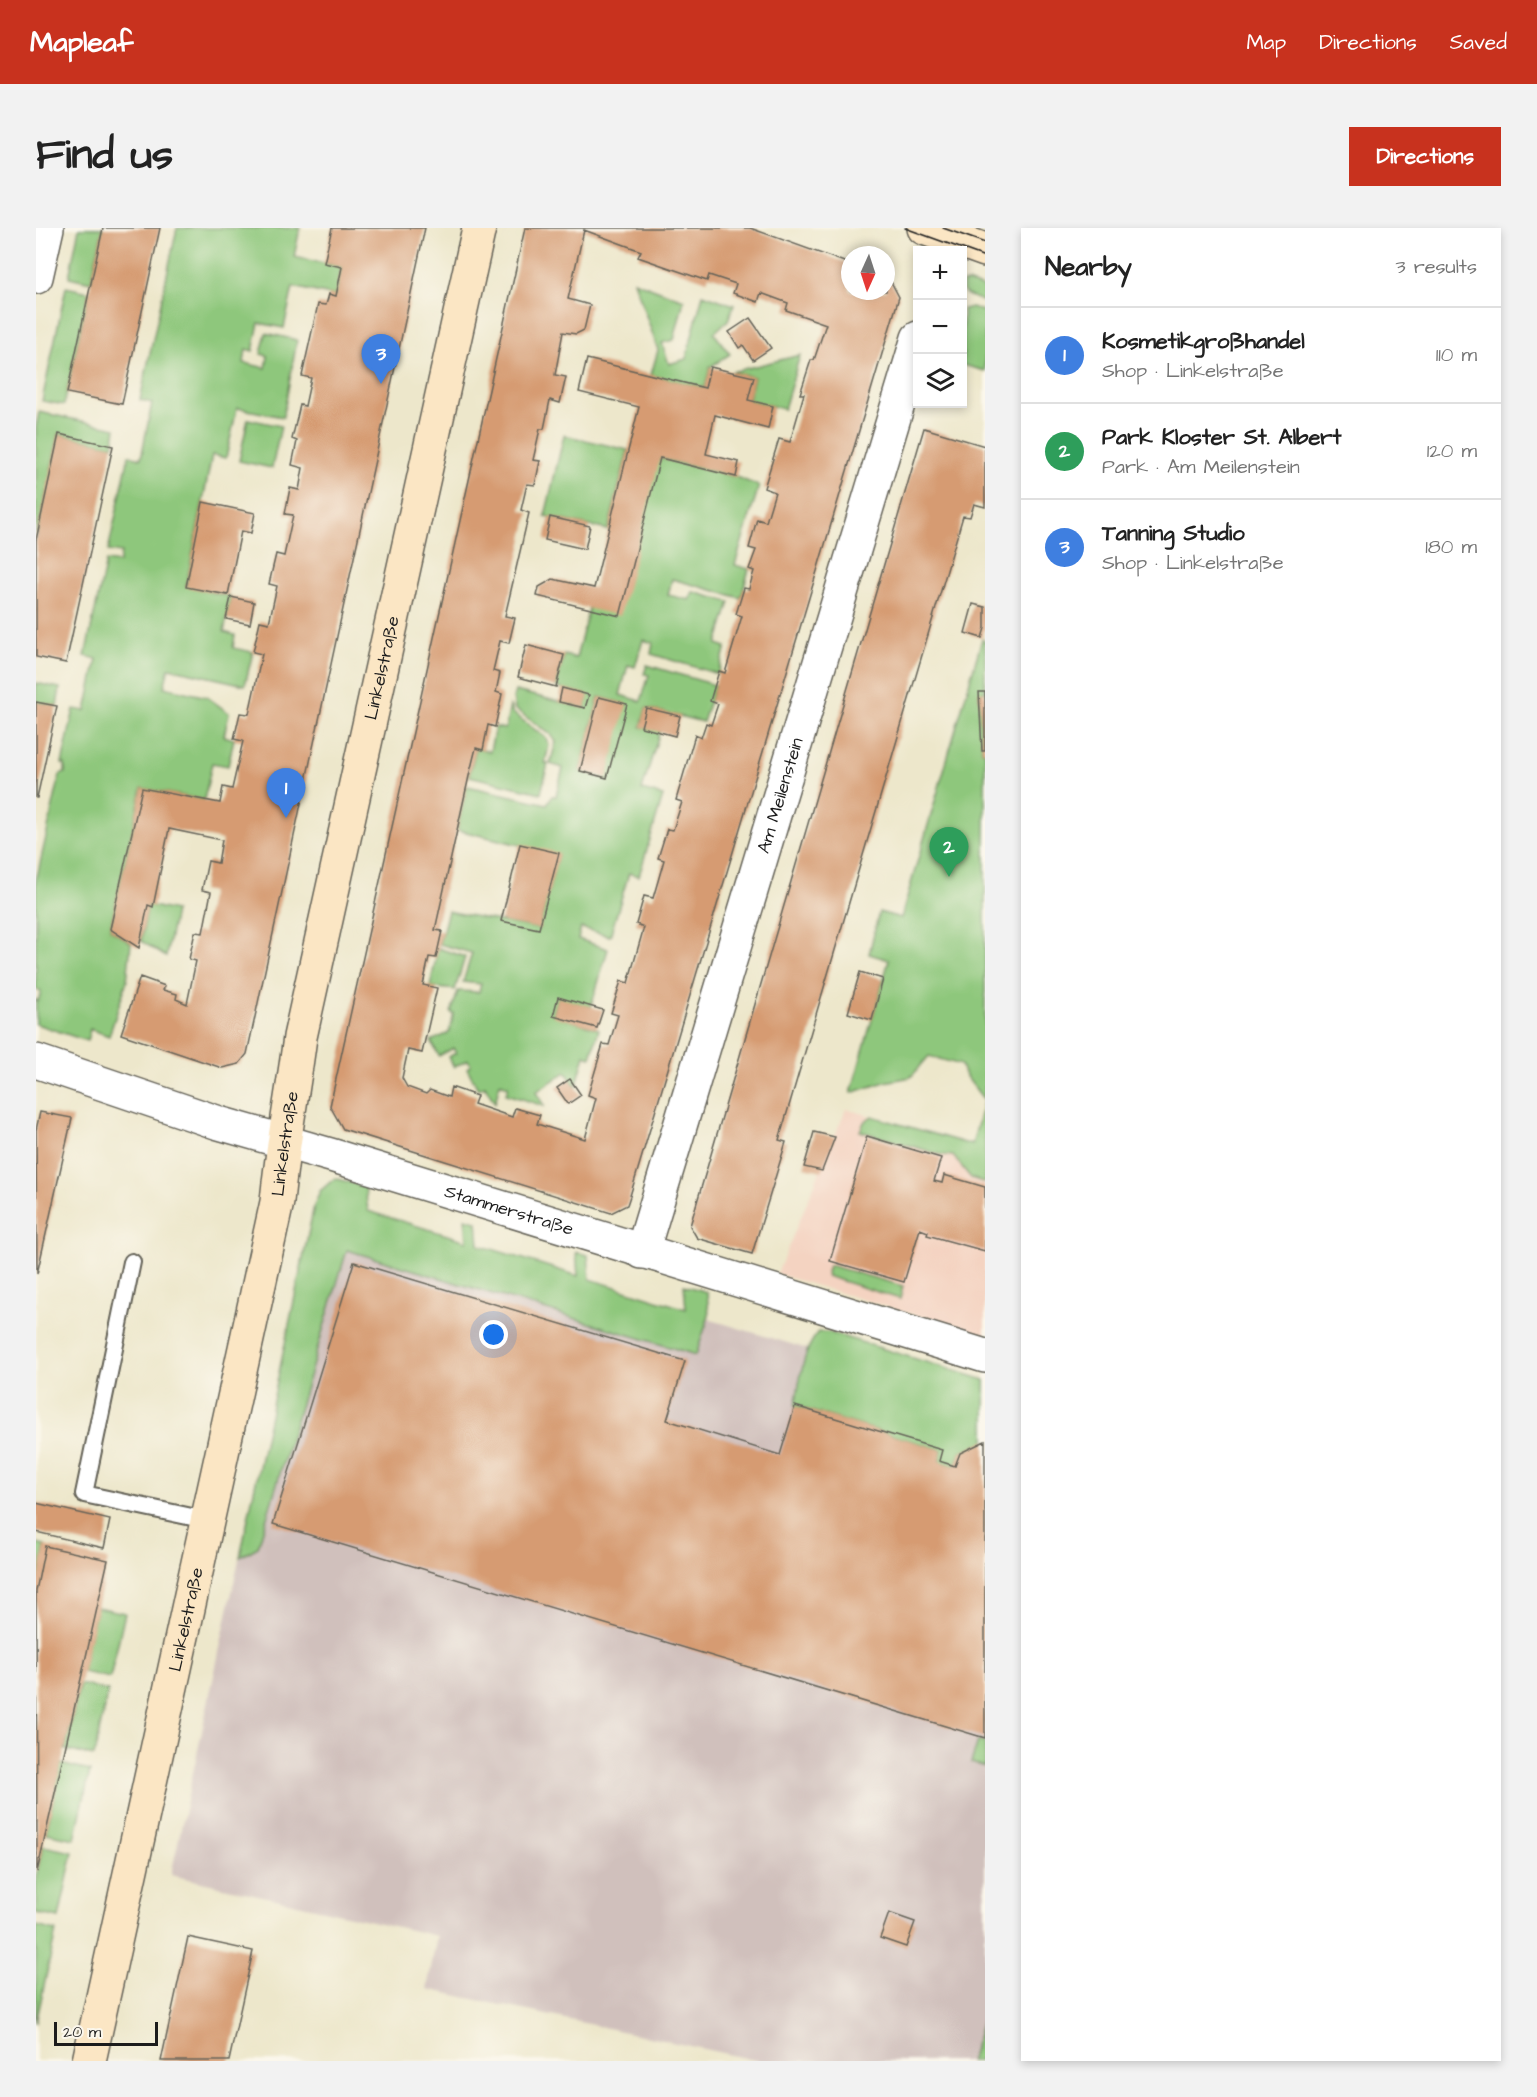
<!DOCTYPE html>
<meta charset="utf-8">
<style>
body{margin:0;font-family:"Architects Daughter",sans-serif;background:#f2f2f2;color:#222}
.controls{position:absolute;right:18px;top:18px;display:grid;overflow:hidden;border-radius:0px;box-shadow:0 3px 9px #0003}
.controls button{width:54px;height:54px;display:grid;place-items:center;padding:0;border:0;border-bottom:2px solid #e0e0e0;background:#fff;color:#222;font:30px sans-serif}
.compass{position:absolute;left:805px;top:18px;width:54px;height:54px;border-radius:50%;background:#fff;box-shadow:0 3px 9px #0003;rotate:183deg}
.scale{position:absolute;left:18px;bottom:15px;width:104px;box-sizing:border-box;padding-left:6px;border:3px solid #1c1c1c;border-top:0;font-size:16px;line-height:21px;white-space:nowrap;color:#1c1c1c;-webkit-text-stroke:4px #fbf7ec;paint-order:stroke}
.you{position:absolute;left:458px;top:1107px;width:21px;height:21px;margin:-15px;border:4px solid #fff;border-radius:50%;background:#1a73e8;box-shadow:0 0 0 9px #1a73e833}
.badge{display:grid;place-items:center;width:39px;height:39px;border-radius:50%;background:#c8321e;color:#fff;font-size:20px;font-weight:700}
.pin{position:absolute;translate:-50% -50px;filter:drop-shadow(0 2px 3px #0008)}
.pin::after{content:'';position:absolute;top:32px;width:21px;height:18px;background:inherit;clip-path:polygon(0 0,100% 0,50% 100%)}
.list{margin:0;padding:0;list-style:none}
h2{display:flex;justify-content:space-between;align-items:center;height:78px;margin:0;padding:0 24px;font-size:26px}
h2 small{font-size:20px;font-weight:400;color:#767676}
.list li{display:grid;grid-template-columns:39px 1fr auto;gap:18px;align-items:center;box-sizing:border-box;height:96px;padding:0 24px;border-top:2px solid #e0e0e0}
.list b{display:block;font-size:22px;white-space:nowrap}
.list p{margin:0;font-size:20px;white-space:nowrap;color:#767676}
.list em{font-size:20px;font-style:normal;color:#767676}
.icon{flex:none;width:33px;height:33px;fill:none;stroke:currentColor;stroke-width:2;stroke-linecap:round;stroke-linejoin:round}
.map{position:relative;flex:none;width:949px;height:1833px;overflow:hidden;border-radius:0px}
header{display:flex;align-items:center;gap:36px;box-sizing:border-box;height:84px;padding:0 30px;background:#c8321e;color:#fff}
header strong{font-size:28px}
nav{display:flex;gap:33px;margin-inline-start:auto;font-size:21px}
.intro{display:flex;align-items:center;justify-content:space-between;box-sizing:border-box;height:144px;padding:0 36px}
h1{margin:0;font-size:42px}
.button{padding:15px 27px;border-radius:0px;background:#c8321e;color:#fff;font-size:21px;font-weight:700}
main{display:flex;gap:36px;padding:0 36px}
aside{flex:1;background:#fff;border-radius:0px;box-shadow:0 3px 9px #0003}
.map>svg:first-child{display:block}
</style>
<header>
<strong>Mapleaf</strong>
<nav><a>Map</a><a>Directions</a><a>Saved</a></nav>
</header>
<div class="intro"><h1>Find us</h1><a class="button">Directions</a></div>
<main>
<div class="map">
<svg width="949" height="1833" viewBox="0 0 949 1833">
<rect width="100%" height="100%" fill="#fbf7ec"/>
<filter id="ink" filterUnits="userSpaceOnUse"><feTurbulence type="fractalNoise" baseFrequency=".0167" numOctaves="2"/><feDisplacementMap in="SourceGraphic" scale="12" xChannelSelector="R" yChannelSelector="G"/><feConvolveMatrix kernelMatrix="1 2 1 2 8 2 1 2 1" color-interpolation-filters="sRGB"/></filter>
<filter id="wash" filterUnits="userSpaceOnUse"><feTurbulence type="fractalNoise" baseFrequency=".008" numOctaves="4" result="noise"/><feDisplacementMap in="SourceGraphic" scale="24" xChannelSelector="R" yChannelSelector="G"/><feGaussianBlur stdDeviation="1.35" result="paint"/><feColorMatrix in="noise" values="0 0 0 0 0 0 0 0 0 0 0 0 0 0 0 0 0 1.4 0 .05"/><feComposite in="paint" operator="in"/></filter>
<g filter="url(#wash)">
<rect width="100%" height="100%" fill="#ede7cb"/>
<path fill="#f4d3c1" d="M 810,881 L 949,921 L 949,1108 L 741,1046 Z"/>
<path fill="#d0c0bc" d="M 301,978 L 949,1175 L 949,1784 L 934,1833 L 723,1833 L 391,1761 L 401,1708 L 135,1647 L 277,988 Z"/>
<path fill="#8ec77b" stroke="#55724c" stroke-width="1.5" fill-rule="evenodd" d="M 43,0 L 67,0 L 55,54 L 33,49 Z
M 141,0 L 264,0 L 258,29 L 306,39 L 300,68 L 257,59 L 248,100 L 223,95 L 217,123 L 210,121 L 208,135 L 230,140 L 232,128 L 225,126 L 230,105 L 261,112 L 247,189 L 201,180 L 190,230 L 176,227 L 150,358 L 195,369 L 188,404 L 199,407 L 197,420 L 217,424 L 209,457 L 133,440 L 128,459 L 171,469 L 193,485 L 188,508 L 198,511 L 192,538 L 176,535 L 168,572 L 106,560 L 74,701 L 95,715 L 91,753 L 73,808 L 54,801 L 51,813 L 0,796 L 0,772 L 2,773 L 5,764 L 0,761 L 0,653 L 24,547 L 29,545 L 29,536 L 26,536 L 38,481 L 50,483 L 61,431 L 49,428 L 70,333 L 83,335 L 85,325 L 72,323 L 93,227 L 105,230 L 116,175 L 104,172 Z
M 598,53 L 648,72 L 638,112 L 626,115 L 633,136 L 650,131 L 667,66 L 698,77 L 692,92 L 678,105 L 694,126 L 674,139 L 669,160 L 615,147 L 622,122 Z
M 931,54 L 949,60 L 949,74 L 931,67 L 927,63 L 927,55 Z
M 30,59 L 53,64 L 28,177 L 6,173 Z
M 936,79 L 949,84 L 949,143 L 927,137 L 927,81 Z
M 764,127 L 748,181 L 712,172 L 718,149 L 695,144 Z
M 3,184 L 80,200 L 77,218 L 23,206 L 0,312 L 0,200 Z
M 212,191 L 245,198 L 236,240 L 203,233 Z
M 528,207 L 592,222 L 572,302 L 509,288 Z
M 624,230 L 700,249 L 723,258 L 699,337 L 713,341 L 705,370 L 636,351 L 632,367 L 653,372 L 657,364 L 694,374 L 681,416 L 690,419 L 682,446 L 615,426 L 617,415 L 607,412 L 599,439 L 592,437 L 584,467 L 605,473 L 613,447 L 608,446 L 611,437 L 679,457 L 667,494 L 610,480 L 605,499 L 624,503 L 606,562 L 627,568 L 603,648 L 593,645 L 574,708 L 545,700 L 542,711 L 572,721 L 555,779 L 522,770 L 517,787 L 563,801 L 555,829 L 549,827 L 540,859 L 530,844 L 500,864 L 508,878 L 470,866 L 472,858 L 464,855 L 459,875 L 449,858 L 442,861 L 431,840 L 435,837 L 432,832 L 418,839 L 412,829 L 420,825 L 417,820 L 403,828 L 395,813 L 413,805 L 418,786 L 415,785 L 422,763 L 443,764 L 445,756 L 427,754 L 436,725 L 403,716 L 412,683 L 503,701 L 522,626 L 421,602 L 431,558 L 511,576 L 516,568 L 520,568 L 527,540 L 514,536 L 520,514 L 515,507 L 479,481 L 477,470 L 479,463 L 549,480 L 552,467 L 520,459 L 528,427 L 540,430 L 553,380 ZM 563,469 L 590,476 L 570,550 L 544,543 Z
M 946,411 L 949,413 L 949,464 L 943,465 L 946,523 L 949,523 L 949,955 L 935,950 L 917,928 L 906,927 L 824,903 L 828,894 L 836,888 L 936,917 L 948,872 L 928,846 L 925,837 L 893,828 L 875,849 L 849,854 L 815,865 L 853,732 L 833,726 L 843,684 L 865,690 Z
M 0,455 L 24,460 L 21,478 L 0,474 Z
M 474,478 L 477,485 L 510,510 L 513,517 L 509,535 L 512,536 L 505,565 L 433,548 L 440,520 L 454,523 L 459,499 L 469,501 Z
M 112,677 L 139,683 L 130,729 L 105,713 Z
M 402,720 L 429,729 L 419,762 L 394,759 Z
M 299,950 L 329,959 L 332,983 L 431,1013 L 429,990 L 441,993 L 443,1017 L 542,1048 L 540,1024 L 552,1027 L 554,1051 L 650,1081 L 648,1057 L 671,1064 L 673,1088 L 660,1127 L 311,1022 L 222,1319 L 204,1329 L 278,978 L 284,963 Z
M 793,1037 L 867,1058 L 864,1071 L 790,1048 Z
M 783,1104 L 792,1104 L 949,1152 L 949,1213 L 924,1225 L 919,1238 L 903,1233 L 906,1222 L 759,1178 C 764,1155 766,1121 783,1104 Z
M 0,1316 L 9,1318 L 2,1352 L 0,1351 Z
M 61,1379 L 89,1385 L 74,1450 L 46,1444 Z
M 44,1456 L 72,1463 L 58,1528 L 29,1522 Z
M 942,1513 L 949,1515 L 949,1539 L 935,1535 Z
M 25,1536 L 54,1543 L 39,1611 L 10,1605 Z
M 7,1618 L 37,1624 L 23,1690 L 0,1685 L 0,1649 Z
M 0,1698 L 20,1703 L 0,1795 Z
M 949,1784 L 949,1833 L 934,1833 Z"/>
<g id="blocks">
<path fill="#d69b72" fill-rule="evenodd" d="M 67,0 L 124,0 L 86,176 L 31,165 Z
M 296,0 L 389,0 L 211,826 L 203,836 L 186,840 L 85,806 L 104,749 L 129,758 L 127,762 L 141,766 L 140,771 L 151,776 L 160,733 L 153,731 L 159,704 L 167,705 L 175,664 L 166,662 L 172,633 L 182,635 L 186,612 L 133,601 L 117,679 L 112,677 L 103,720 L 74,701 L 106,560 L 184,575 L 187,559 L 196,561 L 207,513 L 198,511 L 204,485 L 213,486 L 226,426 L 217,424 L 224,393 L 233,395 L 241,358 L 233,356 L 240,326 L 248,328 L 257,287 L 249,286 L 254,260 L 263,262 L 267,240 L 256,237 L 261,213 L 256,211 L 264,177 L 269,178 L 275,150 L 266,148 L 282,76 L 290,77 L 293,66 L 300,68 L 306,39 L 288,35 Z
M 489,0 L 714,0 L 814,36 L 814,63 L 850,63 L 850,49 L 853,50 L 863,69 L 594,968 L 591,977 L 575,985 L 307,901 L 294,878 ZM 548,2 L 605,23 L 602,29 L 671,53 L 673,47 L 700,56 L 697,65 L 722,74 L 725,65 L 752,75 L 750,82 L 790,96 L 778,132 L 775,132 L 764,166 L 768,166 L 754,214 L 743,211 L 728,260 L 739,264 L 730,294 L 721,291 L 713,320 L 720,322 L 713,341 L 718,343 L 713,361 L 708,360 L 700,386 L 706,388 L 689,445 L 683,443 L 674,473 L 682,476 L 675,497 L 670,495 L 665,510 L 659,507 L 640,572 L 646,574 L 637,602 L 631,601 L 622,630 L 628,632 L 622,653 L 617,670 L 608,668 L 600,696 L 608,699 L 592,755 L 585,753 L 575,785 L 582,787 L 573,817 L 567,816 L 552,867 L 560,870 L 549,911 L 501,896 L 504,887 L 479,880 L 476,889 L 438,876 L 441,868 L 415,859 L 413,869 L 394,862 L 390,866 L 371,859 L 366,850 L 372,822 L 386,825 L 401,760 L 387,757 L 393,729 L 400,730 L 406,703 L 399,702 L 433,548 L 440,520 L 447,522 L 452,497 L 459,499 L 466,466 L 460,464 L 464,445 L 457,443 L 464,413 L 473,415 L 479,390 L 469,388 L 493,285 L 485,282 L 491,256 L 499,257 L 504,233 L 497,232 L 504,201 L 508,201 L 514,172 L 524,175 L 530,149 L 519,147 L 527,104 L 540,106 L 548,102 L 554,77 L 532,71 Z
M 714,90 L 735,120 L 717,132 L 707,117 L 703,120 L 693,104 Z
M 551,131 L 669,160 L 674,139 L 718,149 L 712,172 L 737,178 L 732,201 L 679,187 L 670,226 L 703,234 L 700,249 L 624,230 L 584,388 L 501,368 L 503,359 L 517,351 L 558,360 L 603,179 L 543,164 Z
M 888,200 L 949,218 L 949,279 L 938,276 L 934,289 L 927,288 L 743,912 L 750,914 L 716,1026 L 661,1010 L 654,998 Z
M 23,206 L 77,218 L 30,435 L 0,429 L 0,312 Z
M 167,274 L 219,285 L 215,305 L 205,303 L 192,367 L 150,359 Z
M 514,289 L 554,298 L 549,321 L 509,312 Z
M 195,369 L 218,374 L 214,396 L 190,391 Z
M 937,376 L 949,379 L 949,400 L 946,410 L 929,405 Z
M 490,417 L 528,427 L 520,459 L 482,449 Z
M 526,460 L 553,467 L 549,480 L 523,474 Z
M 943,464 L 949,464 L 949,523 L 946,523 Z
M 563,469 L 591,476 L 571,550 L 544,543 Z
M 0,474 L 21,478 L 1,570 L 0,570 Z
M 610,480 L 644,488 L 639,508 L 605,499 Z
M 484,616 L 523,625 L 503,701 L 465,693 Z
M 824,744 L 847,751 L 836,792 L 812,785 Z
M 522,769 L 567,782 L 561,800 L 517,788 Z
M 534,851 L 545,867 L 532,876 L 521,860 Z
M 4,884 L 36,890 L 1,1046 L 0,902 Z
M 778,904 L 799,909 L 786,943 L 768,939 Z
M 831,908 L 905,930 L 898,953 L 906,955 L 908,947 L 949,959 L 949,1023 L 891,1007 L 892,1004 L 884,1001 L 868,1054 L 794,1033 Z
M 318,1034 L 649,1133 L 631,1192 L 744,1227 L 759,1178 L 906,1222 L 903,1233 L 919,1238 L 924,1225 L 949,1213 L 949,1510 L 237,1296 Z
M 0,1275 L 74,1292 L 68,1320 L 0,1304 Z
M 9,1318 L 72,1332 L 1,1644 L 0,1363 Z
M 853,1685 L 879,1694 L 870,1719 L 844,1710 Z
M 152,1709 L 217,1723 L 193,1833 L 125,1833 Z"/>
</g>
</g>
<g filter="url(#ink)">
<use href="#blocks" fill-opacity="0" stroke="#656359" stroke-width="1.5"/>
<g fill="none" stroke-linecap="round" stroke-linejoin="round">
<g stroke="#656359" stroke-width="20">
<path id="lane" d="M 96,1034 L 48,1266 L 170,1292"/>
</g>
<g stroke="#656359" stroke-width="36">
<g id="street">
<path d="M 0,49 L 11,0"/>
<path id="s1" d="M 0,833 L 183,895 L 298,928 L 949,1128"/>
<path id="s2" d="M 606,1024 L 882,110"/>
</g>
</g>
<g stroke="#656359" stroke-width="36">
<g id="secondary">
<path d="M 888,0 L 949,22"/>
<path id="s3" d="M 53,1833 L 241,974 C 246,918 257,864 264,809 L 443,0"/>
</g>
</g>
<use href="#lane" stroke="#fff" stroke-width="16"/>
<use href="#street" stroke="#fff" stroke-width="33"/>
<use href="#secondary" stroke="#fbe6c4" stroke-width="33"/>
<path stroke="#1c1c1c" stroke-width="1.5" d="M 869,0 L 949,29
M 907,0 L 949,15"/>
</g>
</g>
<g text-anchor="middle" stroke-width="4.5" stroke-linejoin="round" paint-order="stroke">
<g font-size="18" fill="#1c1c1c" stroke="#fbf7ec">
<text dy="6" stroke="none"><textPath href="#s3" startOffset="1424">Linkelstraße</textPath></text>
<text dy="6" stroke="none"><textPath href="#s2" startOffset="477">Am Meilenstein</textPath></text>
<text dy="6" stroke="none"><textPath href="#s3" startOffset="938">Linkelstraße</textPath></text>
<text dy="6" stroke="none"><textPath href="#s1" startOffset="496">Stammerstraße</textPath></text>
<text dy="6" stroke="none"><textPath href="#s3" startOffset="452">Linkelstraße</textPath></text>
</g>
</g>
</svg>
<div class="controls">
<button>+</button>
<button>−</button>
<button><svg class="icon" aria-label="layers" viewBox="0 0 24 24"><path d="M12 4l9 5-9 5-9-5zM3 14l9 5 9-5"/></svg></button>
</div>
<svg class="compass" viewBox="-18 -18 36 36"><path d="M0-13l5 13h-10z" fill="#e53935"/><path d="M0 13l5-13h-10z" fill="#767676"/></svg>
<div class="scale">20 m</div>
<div class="you"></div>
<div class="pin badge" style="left:250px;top:590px;background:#3f7fe0">1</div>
<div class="pin badge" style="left:913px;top:649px;background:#2e9e5b">2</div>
<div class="pin badge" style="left:345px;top:156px;background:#3f7fe0">3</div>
</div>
<aside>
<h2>Nearby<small>3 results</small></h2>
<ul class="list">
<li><span class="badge" style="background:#3f7fe0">1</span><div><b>Kosmetikgroßhandel</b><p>Shop · Linkelstraße</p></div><em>110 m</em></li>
<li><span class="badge" style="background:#2e9e5b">2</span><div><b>Park Kloster St. Albert</b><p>Park · Am Meilenstein</p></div><em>120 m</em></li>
<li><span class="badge" style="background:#3f7fe0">3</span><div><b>Tanning Studio</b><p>Shop · Linkelstraße</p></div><em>180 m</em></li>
</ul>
</aside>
</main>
